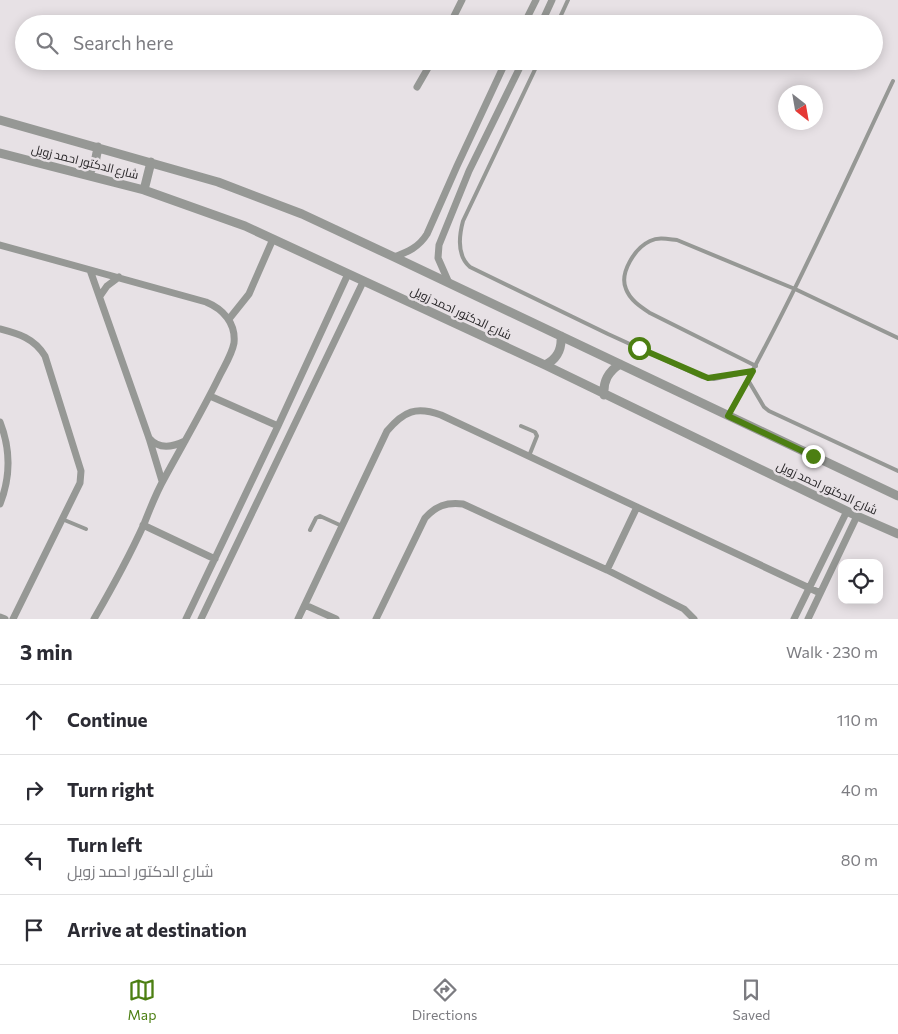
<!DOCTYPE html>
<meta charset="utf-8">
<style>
body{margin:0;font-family:Commissioner,Cairo,sans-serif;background:#f2f2f3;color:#2b2b33}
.controls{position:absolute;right:15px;bottom:15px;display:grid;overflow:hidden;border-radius:10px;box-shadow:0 2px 12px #0003}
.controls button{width:45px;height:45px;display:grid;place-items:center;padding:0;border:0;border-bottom:1px solid #e1e1e2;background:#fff;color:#2b2b33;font:25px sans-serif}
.compass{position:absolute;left:778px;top:85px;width:45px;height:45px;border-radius:50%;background:#fff;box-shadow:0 2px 12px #0003;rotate:149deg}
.stop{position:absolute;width:15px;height:15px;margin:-11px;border:4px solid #4c7f12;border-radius:50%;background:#fff}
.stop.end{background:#4c7f12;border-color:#fff;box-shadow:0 1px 5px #0008}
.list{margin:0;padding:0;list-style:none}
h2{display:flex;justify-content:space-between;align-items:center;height:65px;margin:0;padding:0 20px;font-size:21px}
h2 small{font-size:16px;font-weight:400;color:#7c7c81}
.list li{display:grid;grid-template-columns:32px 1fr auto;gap:15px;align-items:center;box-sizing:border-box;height:70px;padding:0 20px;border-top:1px solid #e1e1e2}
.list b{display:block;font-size:19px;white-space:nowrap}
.list p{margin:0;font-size:16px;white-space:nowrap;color:#7c7c81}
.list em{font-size:16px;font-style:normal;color:#7c7c81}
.icon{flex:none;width:28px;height:28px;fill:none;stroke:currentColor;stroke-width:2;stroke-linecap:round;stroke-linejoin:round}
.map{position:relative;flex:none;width:898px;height:619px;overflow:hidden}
.search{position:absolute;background:#fff;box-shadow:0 2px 12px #0003;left:15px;right:15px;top:15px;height:55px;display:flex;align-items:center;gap:12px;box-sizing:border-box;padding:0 18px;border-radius:28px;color:#7c7c81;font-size:19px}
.sheet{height:345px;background:#fff}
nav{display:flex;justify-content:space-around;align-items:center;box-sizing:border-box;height:70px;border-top:1px solid #e1e1e2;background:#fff;font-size:14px;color:#7c7c81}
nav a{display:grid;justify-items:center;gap:2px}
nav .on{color:#4c7f12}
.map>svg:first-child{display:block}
</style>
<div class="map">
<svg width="898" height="619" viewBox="0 0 898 619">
<rect width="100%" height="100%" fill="#e7e1e5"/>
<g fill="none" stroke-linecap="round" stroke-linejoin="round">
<path stroke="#969895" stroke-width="4" d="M 557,24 L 568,0
M 539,61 L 463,221 C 459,236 457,256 470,267 L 608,334 L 702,377 L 714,379 L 753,371
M 756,366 L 650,313 C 641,307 630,300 626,289 C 619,273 635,248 650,241 C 659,237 667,239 677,240 L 795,289 L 898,338
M 748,380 L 764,407 L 769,411 L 898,471
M 728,415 C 790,306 840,193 893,81
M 521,426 L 535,432 L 537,436 L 529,456
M 62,519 L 86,529
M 310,530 L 316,518 L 320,516 L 342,526"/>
<path stroke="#969895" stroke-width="7" d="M 450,24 L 462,0
M 524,24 L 536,0
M 541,24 L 552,0
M 417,87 L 432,61
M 0,245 L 206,302 C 223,309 236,323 234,343 C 232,354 225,365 220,375 C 203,410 183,444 164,479 C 156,493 150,509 144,524 C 129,557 112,588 94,619
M 394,257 C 408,252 419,247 427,234 L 457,166 L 506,61
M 90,270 L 149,438 L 162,481
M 449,283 L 438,258 L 439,245 L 469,171 L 523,61
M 100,296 L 107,286 L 119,277
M 229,319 L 249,294 L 273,239
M 0,329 C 19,334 34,338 45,356 L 81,471 L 80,483 L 13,619
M 210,396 L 278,426
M 0,422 C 11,450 11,476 0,504
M 149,438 C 159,450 173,447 185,441
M 143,525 L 215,559
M 607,570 L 637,507
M 305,605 L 336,619
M 0,617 L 5,619
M 186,619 L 278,426 L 348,274
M 201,619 L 363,282
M 298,619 L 387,431 C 404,411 416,406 441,415 L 820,593
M 376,619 L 425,518 C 436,506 446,502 463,504 L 607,570 L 684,609 L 694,619
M 794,619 L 847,511
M 808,619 L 857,516"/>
<path stroke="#969895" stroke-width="9" d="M 0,120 L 218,182 L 302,214 L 394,257 L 898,496
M 0,153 L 144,190 L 245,226 L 545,365 L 857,516 L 898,534
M 88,175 L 95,163 L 98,147
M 144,190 L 151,162
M 545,365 C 557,359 562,350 561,336
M 604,395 C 603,381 608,372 620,364"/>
</g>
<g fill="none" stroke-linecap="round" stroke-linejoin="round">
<path stroke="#4c7f12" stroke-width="6" d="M 639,348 L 708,378 L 753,371 L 728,416 L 813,456"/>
</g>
<g text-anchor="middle" stroke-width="5" stroke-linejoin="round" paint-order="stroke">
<g font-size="12" fill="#262426" stroke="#e7e1e5">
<text transform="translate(85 162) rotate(14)" y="4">شارع الدكتور احمد زويل</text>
<text transform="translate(461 313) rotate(25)" y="4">شارع الدكتور احمد زويل</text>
<text transform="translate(827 488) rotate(25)" y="4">شارع الدكتور احمد زويل</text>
</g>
</g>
</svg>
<div class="controls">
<button><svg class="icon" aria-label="locate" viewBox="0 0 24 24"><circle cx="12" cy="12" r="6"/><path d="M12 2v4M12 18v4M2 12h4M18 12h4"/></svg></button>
</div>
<svg class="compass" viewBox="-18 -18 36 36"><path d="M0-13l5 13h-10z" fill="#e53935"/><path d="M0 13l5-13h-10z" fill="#7c7c81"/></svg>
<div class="stop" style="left:639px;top:348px"></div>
<div class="stop end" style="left:813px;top:456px"></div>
<div class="search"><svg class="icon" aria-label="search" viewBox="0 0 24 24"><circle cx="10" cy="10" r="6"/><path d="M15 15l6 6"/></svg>Search here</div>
</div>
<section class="sheet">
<h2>3 min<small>Walk · 230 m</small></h2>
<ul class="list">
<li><svg class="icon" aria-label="ahead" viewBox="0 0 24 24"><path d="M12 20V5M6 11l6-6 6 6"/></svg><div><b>Continue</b></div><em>110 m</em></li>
<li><svg class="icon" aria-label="right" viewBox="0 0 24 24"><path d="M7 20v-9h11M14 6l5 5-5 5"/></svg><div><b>Turn right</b></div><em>40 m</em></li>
<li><svg class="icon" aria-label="left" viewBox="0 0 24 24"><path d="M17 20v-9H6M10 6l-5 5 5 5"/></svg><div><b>Turn left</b><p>شارع الدكتور احمد زويل</p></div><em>80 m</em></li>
<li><svg class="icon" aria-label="arrive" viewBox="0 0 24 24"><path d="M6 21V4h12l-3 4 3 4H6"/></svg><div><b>Arrive at destination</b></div></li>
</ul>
</section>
<nav>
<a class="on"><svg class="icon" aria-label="map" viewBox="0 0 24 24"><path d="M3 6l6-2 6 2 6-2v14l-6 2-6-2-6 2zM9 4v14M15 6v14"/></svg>Map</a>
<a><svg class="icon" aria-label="directions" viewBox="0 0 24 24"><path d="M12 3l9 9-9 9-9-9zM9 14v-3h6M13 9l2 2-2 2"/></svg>Directions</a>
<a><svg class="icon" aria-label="saved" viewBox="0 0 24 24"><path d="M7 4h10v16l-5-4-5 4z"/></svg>Saved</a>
</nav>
